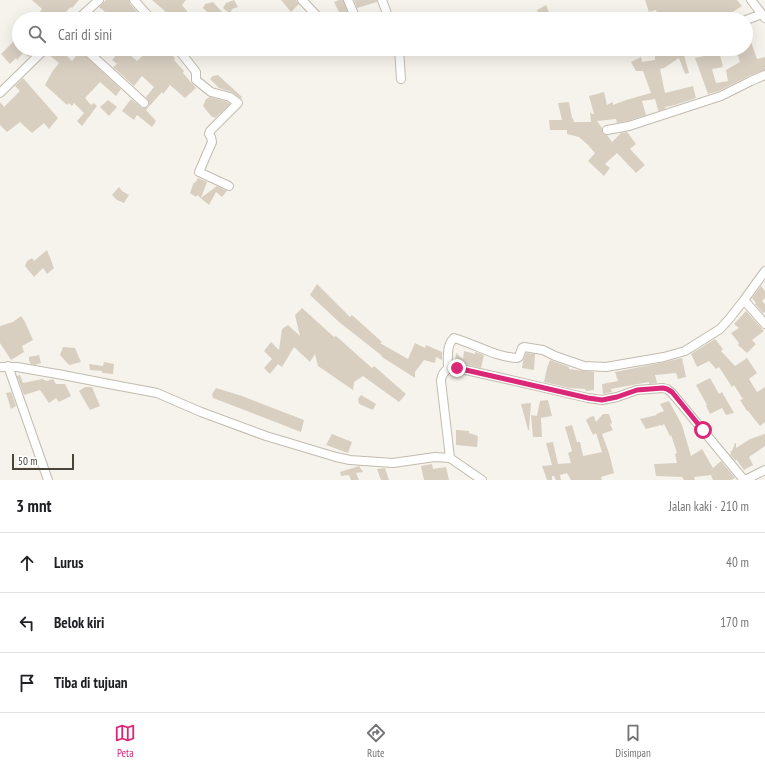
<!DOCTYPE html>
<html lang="id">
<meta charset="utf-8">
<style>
body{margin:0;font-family:"PT Sans Narrow",sans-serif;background:#f6f6f6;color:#202124}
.scale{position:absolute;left:12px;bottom:10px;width:62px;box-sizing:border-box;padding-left:4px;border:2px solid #4b4439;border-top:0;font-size:11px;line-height:14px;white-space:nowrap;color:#4b4439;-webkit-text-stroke:3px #fff;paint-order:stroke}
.stop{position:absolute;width:12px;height:12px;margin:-9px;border:3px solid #db2777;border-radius:50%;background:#fff}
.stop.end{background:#db2777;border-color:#fff;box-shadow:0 1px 4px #0008}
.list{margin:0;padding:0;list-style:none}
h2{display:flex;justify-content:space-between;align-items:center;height:52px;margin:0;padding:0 16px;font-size:17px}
h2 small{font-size:13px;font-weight:400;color:#757577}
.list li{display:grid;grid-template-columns:26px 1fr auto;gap:12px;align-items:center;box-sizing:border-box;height:60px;padding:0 16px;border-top:1px solid #e0e0e0}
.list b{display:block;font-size:15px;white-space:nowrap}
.list em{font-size:13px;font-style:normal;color:#757577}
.icon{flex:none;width:22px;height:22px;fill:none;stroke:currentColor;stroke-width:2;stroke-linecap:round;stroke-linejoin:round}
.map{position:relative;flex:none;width:765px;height:480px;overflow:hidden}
.search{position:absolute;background:#fff;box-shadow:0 4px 16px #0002;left:12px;right:12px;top:12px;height:44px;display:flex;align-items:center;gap:10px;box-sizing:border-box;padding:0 14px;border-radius:22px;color:#757577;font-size:15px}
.sheet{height:232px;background:#fff}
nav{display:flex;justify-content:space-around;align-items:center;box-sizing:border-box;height:56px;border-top:1px solid #e0e0e0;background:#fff;font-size:11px;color:#757577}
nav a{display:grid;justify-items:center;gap:2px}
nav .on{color:#db2777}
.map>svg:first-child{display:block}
</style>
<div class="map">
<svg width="765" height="480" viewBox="0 0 765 480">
<rect width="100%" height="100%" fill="#f6f3ec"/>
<path fill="#d8cfc1" d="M 32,0 L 79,0 L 72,8 L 71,7 L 58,19 L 40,19 L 37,16 L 42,9 Z
M 106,0 L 129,0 L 130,4 L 140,15 L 136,19 L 105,19 L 108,14 L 99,7 Z
M 152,0 L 186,0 L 182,5 L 191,16 L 189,19 L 174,19 Z
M 234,0 L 238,7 L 232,9 L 230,14 L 223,8 L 226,3 Z
M 281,0 L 296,0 L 299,4 L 291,12 Z
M 339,0 L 343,0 L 348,13 L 341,16 L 334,2 Z
M 354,0 L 377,0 L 377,2 L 357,8 Z
M 645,0 L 737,0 L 742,6 L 728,15 L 730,19 L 710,19 L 708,16 L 700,19 L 674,19 L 670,13 L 659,18 L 656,10 L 649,12 Z
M 213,2 L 222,12 L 215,19 L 203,8 L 205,4 Z
M 546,5 L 551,17 L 547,19 L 540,19 L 537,10 Z
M 377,12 L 379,19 L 361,19 L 360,14 Z
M 746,30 L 747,30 L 757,59 L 765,57 L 765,70 L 749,76 L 719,91 L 708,94 L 695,58 L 713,54 L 714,56 L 720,55 L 723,67 L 712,69 L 716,83 L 728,81 L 726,70 L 740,62 L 736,49 L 746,49 Z
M 19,36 L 19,49 L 37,49 L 29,57 L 23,53 L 17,60 L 16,58 L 10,64 L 1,54 Z
M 50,49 L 60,49 L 72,61 L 80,51 L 121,89 L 116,96 L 100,82 L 85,98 L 91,105 L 94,103 L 97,106 L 82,126 L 77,121 L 84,113 L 74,103 L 72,106 L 69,103 L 67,105 L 45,85 L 52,72 L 59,63 L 48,54 Z
M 123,49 L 137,61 L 150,49 L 165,49 L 175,58 L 174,60 L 184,71 L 183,73 L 196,88 L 185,98 L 170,85 L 163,94 L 162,92 L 146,110 L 156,121 L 152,127 L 137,115 L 134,120 L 122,111 L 131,99 L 142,108 L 145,108 L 148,107 L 149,105 L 149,102 L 146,97 L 154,87 L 142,76 L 134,86 L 113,67 L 117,64 L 112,60 L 118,53 L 119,54 Z
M 670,49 L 673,49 L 675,53 L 692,49 L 684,55 L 689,73 L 685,74 L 679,58 L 664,68 L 660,69 L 665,93 L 693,86 L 696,98 L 675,105 L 665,107 L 666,108 L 659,111 L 658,110 L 655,99 L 642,101 L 646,115 L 628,121 L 617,123 L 616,119 L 597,121 L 602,128 L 603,133 L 607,135 L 612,142 L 621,133 L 627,132 L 636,144 L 630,149 L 645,165 L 636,173 L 617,153 L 605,164 L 610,168 L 604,176 L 588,161 L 595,153 L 588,145 L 579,137 L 567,134 L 567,130 L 550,130 L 549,120 L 562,120 L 558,103 L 569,102 L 572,118 L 573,119 L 574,122 L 591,122 L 590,112 L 592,114 L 594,114 L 589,96 L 604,92 L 607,105 L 613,102 L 613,105 L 626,100 L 651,93 L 643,71 L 636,71 L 631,62 L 641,57 L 642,62 L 655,60 L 655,55 L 668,54 L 666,51 Z
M 218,75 L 242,97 L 241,99 L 232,92 L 219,88 L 210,79 L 213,76 Z
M 23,78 L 58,118 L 49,129 L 44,123 L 32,133 L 20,122 L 7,132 L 0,125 L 0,102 L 4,107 L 20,91 L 15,86 Z
M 210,97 L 228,102 L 230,104 L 215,118 L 211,116 L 203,106 L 206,99 Z
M 108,100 L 117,107 L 109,116 L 100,107 Z
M 198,178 L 207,182 L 201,198 L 217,186 L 227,191 L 222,197 L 216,192 L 209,205 L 197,195 L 196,197 L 190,193 L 194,182 L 195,183 Z
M 119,187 L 122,191 L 129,195 L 124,203 L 117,200 L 112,195 Z
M 47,250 L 54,268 L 47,274 L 43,268 L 34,277 L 25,266 L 27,261 L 32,258 L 34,261 Z
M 317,284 L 350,317 L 352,315 L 382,342 L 380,343 L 408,359 L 415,343 L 425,348 L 426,345 L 442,352 L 442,360 L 436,357 L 435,363 L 424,360 L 415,372 L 415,378 L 382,357 L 381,355 L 339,322 L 310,295 Z
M 761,286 L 765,291 L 765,298 L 762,301 L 765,304 L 765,312 L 763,313 L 755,304 L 756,303 L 752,298 Z
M 302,308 L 334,337 L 336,336 L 372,368 L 374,366 L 406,394 L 399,402 L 363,376 L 354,382 L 353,390 L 318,366 L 315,354 L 310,362 L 294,347 L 282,367 L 278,364 L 270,374 L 264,368 L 272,359 L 264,351 L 271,342 L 279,350 L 282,329 L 288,325 L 300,336 L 295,315 Z
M 746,311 L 764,331 L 752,340 L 756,344 L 747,353 L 738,345 L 739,343 L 731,333 L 739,328 L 734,324 Z
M 21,316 L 25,322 L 33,340 L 22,346 L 24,352 L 11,360 L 0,343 L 0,326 L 13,322 Z
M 715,339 L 723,349 L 721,351 L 735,366 L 747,358 L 757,373 L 749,379 L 757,392 L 765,387 L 765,422 L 760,426 L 748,411 L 747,411 L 740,400 L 743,399 L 734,385 L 732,387 L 719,367 L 716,369 L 709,361 L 697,367 L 691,354 Z
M 63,347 L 75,348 L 81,362 L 69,365 L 60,355 Z
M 464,351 L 475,354 L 475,352 L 484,355 L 481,368 L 455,362 L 456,353 L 463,359 Z
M 526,353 L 535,354 L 534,370 L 522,368 L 523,361 Z
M 39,355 L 41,363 L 35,365 L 31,364 L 29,361 L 29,357 Z
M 682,358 L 686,377 L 678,379 L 676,373 L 655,375 L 657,383 L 649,384 L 649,382 L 611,389 L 612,392 L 603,394 L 602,384 L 618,381 L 615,372 L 665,362 Z
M 550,360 L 569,367 L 569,369 L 584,371 L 594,372 L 594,390 L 586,391 L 585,389 L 570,388 L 544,382 L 547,368 Z
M 104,362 L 114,364 L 113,374 L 102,373 L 102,371 L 90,370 L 89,364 L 103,366 Z
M 20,375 L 23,383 L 42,379 L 47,381 L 53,379 L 56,384 L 65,384 L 71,396 L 59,402 L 56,398 L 49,403 L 40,390 L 24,395 L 17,376 Z
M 710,378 L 719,394 L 722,392 L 734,413 L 726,415 L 722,408 L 710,414 L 706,406 L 707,405 L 696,385 Z
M 85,387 L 92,387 L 100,406 L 90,410 L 79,391 Z
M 216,388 L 242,396 L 304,420 L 301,432 L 213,398 L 212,394 Z
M 11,392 L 16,406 L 11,409 L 6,393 Z
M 361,395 L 376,404 L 373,410 L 359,404 L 358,399 Z
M 548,400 L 552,416 L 541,418 L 542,437 L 533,437 L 531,415 L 537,416 L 540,401 Z
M 669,401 L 682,425 L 691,456 L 702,449 L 713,468 L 721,461 L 735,478 L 731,480 L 713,480 L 711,475 L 694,477 L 695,480 L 684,480 L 682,477 L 656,476 L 654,464 L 677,463 L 675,454 L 677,453 L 671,435 L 670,436 L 664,424 L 662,426 L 661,425 L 646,429 L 640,419 L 657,415 L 656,414 L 664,411 L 660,404 Z
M 531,403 L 529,430 L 528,430 L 521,404 Z
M 603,414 L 609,414 L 612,423 L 610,424 L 613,430 L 602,434 L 609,453 L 614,473 L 601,477 L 602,480 L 571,480 L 567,473 L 560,475 L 561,480 L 556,480 L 554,476 L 552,476 L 552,480 L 547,480 L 542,466 L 552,465 L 546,443 L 553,442 L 558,464 L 571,463 L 568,453 L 572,451 L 565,427 L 572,425 L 577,442 L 580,442 L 583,456 L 602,452 L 596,433 L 593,435 L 586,420 L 590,417 L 594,416 L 596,422 Z
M 456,430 L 469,431 L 469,433 L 478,436 L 477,447 L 456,445 Z
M 332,434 L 352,442 L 348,453 L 326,445 Z
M 765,434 L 765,446 L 749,457 L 753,465 L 744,470 L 736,459 L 736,461 L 730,455 L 731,453 L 730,452 L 732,451 L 735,443 L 736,443 L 736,448 L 750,439 Z
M 432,464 L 433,469 L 446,467 L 449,480 L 424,480 L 421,466 Z
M 359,466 L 363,472 L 356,473 L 359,480 L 351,480 L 349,475 L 341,476 L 340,472 Z
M 385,468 L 389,480 L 381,480 L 377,469 Z"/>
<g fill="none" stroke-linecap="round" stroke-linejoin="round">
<g stroke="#c2bbae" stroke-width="10">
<path id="street" d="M 134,0 L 151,19
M 302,0 L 320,19
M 348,0 L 356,19
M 382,0 L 389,19
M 751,0 L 765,18
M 78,19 L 99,0
M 746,20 L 762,14
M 85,49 L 144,103
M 178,49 L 196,72 L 196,80 L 211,92 L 230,97 L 238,103 L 210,131 L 209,134 L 211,137 L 212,142 L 199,172 L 229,186
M 399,49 L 401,79
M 0,93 L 45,49
M 607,130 L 629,126 L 721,96 L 751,81 L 765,75
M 744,300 L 765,324
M 8,366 L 48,480
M 0,367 L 17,367 L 63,375 L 109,384 L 157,393 L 201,412 L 266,436 L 336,457 L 350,460 L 393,463 L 435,457 L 450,458 L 482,480
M 448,369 C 448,359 446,345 454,338 C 475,344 495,357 517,358 L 519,357 L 522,348 L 524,347 L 543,350 L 555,356 L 584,366 L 606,367 L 664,357 L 685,351 L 720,329 L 730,318 L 744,300 L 765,271
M 450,458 L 441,381 C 442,373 445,370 452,367 L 502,378 L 588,398 L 602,400 L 617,397 L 637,390 L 663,388 L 667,389 L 672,393 L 744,480
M 745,480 L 765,470"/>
</g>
<use href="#street" stroke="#fff" stroke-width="8"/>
</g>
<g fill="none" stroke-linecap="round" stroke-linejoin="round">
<path stroke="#db2777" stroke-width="5" d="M 457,368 L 588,398 L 602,400 L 617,397 L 637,390 L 663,388 L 667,389 L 672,392 L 703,430"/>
</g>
</svg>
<div class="scale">50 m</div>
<div class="stop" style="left:703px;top:430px"></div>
<div class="stop end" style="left:457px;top:368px"></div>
<div class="search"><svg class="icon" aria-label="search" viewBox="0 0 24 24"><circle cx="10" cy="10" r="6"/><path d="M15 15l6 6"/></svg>Cari di sini</div>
</div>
<section class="sheet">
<h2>3 mnt<small>Jalan kaki · 210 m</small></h2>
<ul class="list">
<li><svg class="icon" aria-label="ahead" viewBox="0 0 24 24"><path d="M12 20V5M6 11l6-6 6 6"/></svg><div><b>Lurus</b></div><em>40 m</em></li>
<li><svg class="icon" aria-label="left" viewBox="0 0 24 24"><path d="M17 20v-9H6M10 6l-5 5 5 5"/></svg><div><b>Belok kiri</b></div><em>170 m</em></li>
<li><svg class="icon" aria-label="arrive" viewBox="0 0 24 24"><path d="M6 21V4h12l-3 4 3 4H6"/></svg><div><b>Tiba di tujuan</b></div></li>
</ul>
</section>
<nav>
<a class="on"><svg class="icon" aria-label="map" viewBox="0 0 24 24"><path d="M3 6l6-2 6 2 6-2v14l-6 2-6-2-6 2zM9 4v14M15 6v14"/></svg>Peta</a>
<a><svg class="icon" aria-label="directions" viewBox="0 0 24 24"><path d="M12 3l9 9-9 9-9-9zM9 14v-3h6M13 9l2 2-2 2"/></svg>Rute</a>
<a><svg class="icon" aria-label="saved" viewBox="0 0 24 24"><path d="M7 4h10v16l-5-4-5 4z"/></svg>Disimpan</a>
</nav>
